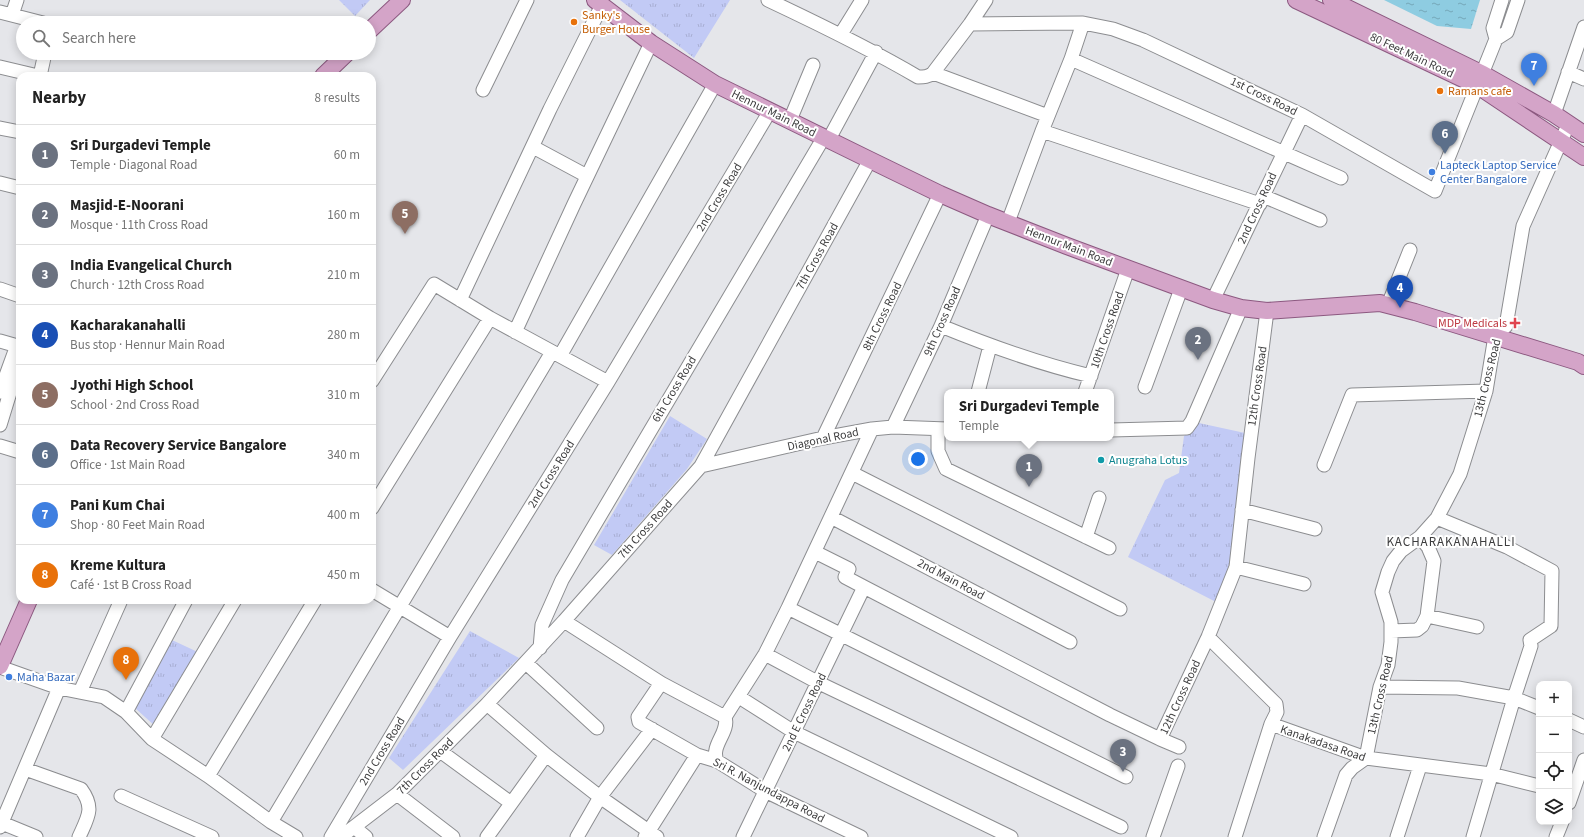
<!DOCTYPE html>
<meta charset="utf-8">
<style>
body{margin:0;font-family:"Source Sans 3",sans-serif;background:#f6f6f6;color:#222}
.controls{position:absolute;right:12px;bottom:12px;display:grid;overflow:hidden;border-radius:8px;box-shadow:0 2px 10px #0003}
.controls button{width:36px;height:36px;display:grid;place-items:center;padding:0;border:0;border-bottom:1px solid #e0e0e0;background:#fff;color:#222;font:20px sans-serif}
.you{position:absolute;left:918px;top:459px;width:14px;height:14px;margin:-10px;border:3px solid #fff;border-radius:50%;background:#1a73e8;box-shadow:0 0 0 6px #1a73e833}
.badge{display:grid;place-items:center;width:26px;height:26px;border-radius:50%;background:#b45309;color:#fff;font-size:13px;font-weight:700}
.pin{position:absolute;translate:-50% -33px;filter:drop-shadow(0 1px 2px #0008)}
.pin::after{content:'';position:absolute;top:21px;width:14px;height:12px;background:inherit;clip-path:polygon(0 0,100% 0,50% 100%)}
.popup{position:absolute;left:944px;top:389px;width:170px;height:52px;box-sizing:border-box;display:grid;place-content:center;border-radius:8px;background:#fff;filter:drop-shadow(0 1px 3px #0005);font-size:13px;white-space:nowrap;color:#767676}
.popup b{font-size:15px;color:#222}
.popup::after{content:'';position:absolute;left:50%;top:100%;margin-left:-8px;border:8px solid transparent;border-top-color:#fff}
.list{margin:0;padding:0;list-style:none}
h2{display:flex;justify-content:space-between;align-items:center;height:52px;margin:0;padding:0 16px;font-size:17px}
h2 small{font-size:13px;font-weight:400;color:#767676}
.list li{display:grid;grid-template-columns:26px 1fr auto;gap:12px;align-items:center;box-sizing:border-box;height:60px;padding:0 16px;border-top:1px solid #e0e0e0}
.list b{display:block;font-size:15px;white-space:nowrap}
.list p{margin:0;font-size:13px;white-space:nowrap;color:#767676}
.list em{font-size:13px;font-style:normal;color:#767676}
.icon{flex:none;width:22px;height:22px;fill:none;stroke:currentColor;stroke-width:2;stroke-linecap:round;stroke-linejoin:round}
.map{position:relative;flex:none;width:1584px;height:837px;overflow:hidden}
.search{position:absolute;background:#fff;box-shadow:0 2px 10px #0003;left:16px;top:16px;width:360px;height:44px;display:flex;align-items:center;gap:10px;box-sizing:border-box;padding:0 14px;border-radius:22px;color:#767676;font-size:15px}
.panel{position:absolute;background:#fff;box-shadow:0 2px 10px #0003;left:16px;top:72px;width:360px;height:532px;border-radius:12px}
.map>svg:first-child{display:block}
</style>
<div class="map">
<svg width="1584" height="837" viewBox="0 0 1584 837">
<defs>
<pattern id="grass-tufts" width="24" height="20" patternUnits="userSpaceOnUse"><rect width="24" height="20" fill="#c2caf5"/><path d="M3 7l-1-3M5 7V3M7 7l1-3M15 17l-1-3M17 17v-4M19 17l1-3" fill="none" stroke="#a8aed3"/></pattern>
<pattern id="water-ripples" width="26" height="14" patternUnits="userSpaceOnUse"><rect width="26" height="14" fill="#8ecce1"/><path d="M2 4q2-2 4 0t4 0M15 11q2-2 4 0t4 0" fill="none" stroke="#75a7b8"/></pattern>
</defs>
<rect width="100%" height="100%" fill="#e5e6ea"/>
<path fill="url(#grass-tufts)" d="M 339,0 L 370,0 L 355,16 Z
M 620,0 L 730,0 L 694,58 Z
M 670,416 L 707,439 L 687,469 L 612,555 L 594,545 Z
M 1199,423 L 1245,433 L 1231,557 L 1218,603 L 1128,557 L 1165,480 L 1179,473 L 1184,436 Z
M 470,631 L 519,658 L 403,770 L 389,758 Z
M 172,640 L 202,654 L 155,726 L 135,708 Z"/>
<path fill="url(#water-ripples)" d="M 1384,0 L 1480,0 L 1471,29 L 1437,26 Z"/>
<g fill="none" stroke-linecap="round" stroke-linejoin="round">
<g stroke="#8c8d90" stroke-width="15">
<path id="minor" d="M 768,0 C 819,24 869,48 918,77 C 924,77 928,77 933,73 L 970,24 L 986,0
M 0,12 L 43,23
M 12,15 L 17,0
M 970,24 L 1083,23 L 1113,29 L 1143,40 L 1302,115 L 1435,191 L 1496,39 L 1507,32 L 1518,0
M 841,34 L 862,0
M 1496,39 L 1493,28 L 1502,0
M 1071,59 L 1341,178
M 0,67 L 38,76
M 1568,72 L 1584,79
M 933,73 L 1048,116
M 40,76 L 45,53
M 483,90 L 527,0
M 1554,114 L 1584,27
M 790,120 L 813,65
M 0,128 L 20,132
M 1042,131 L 1260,204
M 829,139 L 876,52
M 533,147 L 587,176
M 0,183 L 20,188
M 1263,196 L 1320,220
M 1008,222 L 1042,131 L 1071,59 L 1083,23
M 0,289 L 20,296
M 460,300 L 550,109 L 602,5
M 1213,300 L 1302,115
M 1388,305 L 1410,250
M 941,326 C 990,346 1039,364 1091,376
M 515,332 L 574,204 L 651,43
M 0,341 L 14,345 L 16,348 L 0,392
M 560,356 L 715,84
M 372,381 L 434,284 L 490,318 L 608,382
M 1145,387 L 1181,289
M 978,392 L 990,346
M 1085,392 L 1128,269
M 0,425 L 20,360
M 893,427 L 941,326 L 988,215
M 938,429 L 938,451 L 946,469 L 1109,548
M 1111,430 L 1187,428 L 1192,421 L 1241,308
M 823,438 L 940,194
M 0,446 L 20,452
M 1324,465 L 1352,395 L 1486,391
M 701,466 L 823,438 L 872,429 L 893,427 L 947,429
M 852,473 L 1120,609
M 372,508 L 490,318
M 1242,510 L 1315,529
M 831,517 L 1070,642
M 1437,518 L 1507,547 L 1552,571 L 1551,626 L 1530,640 L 1531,646 L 1514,698 L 1473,837
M 1086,537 L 1099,498
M 815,552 L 849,569 L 845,577 L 864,587 L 1110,715 L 1160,739 L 1208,637 L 1236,567 L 1248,458 L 1267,311
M 1236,567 L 1304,584
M 372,590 L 450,637
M 788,608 L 1126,777
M 1427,616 L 1477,627
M 564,621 L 661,683 L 725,717 C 730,732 710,745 717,761
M 1391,631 L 1417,630 L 1422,626 L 1427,616 L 1434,561 L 1428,547 L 1420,537
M 1208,637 L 1276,704 L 1277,712 L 1271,724 L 1366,758 L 1491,774 L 1539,786
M 540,648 L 542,625 L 562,580 L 824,137
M 765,654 L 819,683 L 1121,827
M 526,663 L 597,728
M 0,667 L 59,688 L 104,697 L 126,712 L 152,739 L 208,776 L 271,822 L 296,837
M 661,683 L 638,717 L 639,722 L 697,755 L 717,761 L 765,791 L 861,837
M 1380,687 L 1458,688 L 1514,698 L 1539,708
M 80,692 L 121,600
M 739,697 L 794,732 L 1011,837
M 487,704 L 546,755 L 600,797 L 657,837
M 126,712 L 186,600
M 725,717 L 765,654 L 788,608 L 872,429
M 1569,720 L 1584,727
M 152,739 L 235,600
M 1160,739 L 1179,747
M 440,751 L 511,803
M 1366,758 L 1380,687 L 1388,665 L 1391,642 L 1391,622 L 1382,592 L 1388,572 L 1393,561 L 1401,551 L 1420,537 L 1437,518 L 1460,474 L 1486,391 L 1495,336 L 1506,326 L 1523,226 L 1569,123
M 25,769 L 81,789 C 95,808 88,817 79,837
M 208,776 L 315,600
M 397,794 L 453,837
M 121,796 L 212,837
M 1569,803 L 1584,760
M 271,822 L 552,352
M 2,823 L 36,837
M 0,827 L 59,688
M 354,827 L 366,837
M 331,837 L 450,637 L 608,382 L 770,111
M 341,837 L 397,794 L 487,704 L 564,621 L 701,466 L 870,160
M 487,837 L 546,755
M 577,837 L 600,797 L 652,729
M 645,837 L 697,755
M 743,837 L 864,587
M 1153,837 L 1178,766
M 1235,837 L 1271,724
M 1324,837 L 1346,775 L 1352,768 L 1366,758
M 1397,837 L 1420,766
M 1556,837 L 1562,822"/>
</g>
<g stroke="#8c5980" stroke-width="18">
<path id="major" d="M 595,0 L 651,43 L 715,84 L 870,160 L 940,194 L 988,215 L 1067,246 L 1213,300 L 1241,308 L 1267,311 L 1380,303 L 1415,312 L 1578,362 L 1584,366
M 1296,0 L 1478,86 L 1584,157
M 1331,0 L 1483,74 L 1554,114 L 1584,134
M 369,31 L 402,0
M 323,76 L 347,53
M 0,666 L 29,600"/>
</g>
<use href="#minor" stroke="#fff" stroke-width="13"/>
<use href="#major" stroke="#d4a4c8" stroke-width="16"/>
</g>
<g fill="#e8710a" stroke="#fff" stroke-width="1.5">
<circle cx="574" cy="22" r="4"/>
<circle cx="1440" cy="91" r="4"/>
</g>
<g fill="#3f7fe0" stroke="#fff" stroke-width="1.5">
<circle cx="1432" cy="172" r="4"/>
<circle cx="9" cy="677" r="4"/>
</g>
<path fill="#e0444e" stroke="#fff" stroke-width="1.5" d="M1513 317h4v4h4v4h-4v4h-4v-4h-4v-4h4z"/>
<circle fill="#0f9aa8" stroke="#fff" stroke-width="1.5" cx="1101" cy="460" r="4"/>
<g text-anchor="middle" stroke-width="4" stroke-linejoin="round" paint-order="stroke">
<g font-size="12" fill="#c56008" stroke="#fff" text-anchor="start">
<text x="582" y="19">Sanky's<tspan x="582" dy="14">Burger House</tspan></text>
<text x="1448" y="95">Ramans cafe</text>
</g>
<g font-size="12" fill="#3d3d3e" stroke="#fff">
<text transform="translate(1412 55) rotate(25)" y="4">80 Feet Main Road</text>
<text transform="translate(1264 96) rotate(26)" y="4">1st Cross Road</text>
<text transform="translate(774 113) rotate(26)" y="4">Hennur Main Road</text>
<text transform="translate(719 197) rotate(-59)" y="4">2nd Cross Road</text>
<text transform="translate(1257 208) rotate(-65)" y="4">2nd Cross Road</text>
<text transform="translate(1069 246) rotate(21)" y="4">Hennur Main Road</text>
<text transform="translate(817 256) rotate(-61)" y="4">7th Cross Road</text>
<text transform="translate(882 316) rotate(-64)" y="4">8th Cross Road</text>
<text transform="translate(942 321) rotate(-66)" y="4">9th Cross Road</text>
<text transform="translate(1107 330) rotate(-71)" y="4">10th Cross Road</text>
<text transform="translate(1487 378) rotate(-76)" y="4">13th Cross Road</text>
<text transform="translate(1257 386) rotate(-82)" y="4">12th Cross Road</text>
<text transform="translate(674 389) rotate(-59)" y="4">6th Cross Road</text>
<text transform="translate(823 439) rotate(-12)" y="4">Diagonal Road</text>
<text transform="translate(551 474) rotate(-58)" y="4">2nd Cross Road</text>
<text transform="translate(645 529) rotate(-48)" y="4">7th Cross Road</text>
<text transform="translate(951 579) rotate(28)" y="4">2nd Main Road</text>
<text transform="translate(1380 695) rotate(-77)" y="4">13th Cross Road</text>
<text transform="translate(1180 697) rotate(-65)" y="4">12th Cross Road</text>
<text transform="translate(804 712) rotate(-64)" y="4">2nd E Cross Road</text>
<text transform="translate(1323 743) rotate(19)" y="4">Kanakadasa Road</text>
<text transform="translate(382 751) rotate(-59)" y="4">2nd Cross Road</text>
<text transform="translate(425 766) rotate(-45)" y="4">7th Cross Road</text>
<text transform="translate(769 790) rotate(28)" y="4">Sri R. Nanjundappa Road</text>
</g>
<g font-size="12" fill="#366cbe" stroke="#fff" text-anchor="start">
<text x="1440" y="169">Lapteck Laptop Service<tspan x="1440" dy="14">Center Bangalore</tspan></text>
<text x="17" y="681">Maha Bazar</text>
</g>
<g font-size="12" fill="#be3a42" stroke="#fff" text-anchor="end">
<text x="1507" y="327">MDP Medicals</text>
</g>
<g font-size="12" fill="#0d838f" stroke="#fff" text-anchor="start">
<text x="1109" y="464">Anugraha Lotus</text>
</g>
<g font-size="13" letter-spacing="1" fill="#3d3d3e" stroke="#fff">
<text x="1451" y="546">KACHARAKANAHALLI</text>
</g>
</g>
</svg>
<div class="controls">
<button>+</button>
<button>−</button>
<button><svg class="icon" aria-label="locate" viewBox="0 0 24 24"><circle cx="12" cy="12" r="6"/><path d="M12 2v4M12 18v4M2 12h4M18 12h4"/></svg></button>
<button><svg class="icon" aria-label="layers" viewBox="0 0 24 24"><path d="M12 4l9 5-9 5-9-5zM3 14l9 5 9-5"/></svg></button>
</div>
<div class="you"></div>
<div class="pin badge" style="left:1029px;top:487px;background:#6b7280">1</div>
<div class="popup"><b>Sri Durgadevi Temple</b>Temple</div>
<div class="pin badge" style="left:1198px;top:360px;background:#6b7280">2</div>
<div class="pin badge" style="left:1123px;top:772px;background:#6b7280">3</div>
<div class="pin badge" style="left:1400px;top:308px;background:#1a4fb4">4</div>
<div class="pin badge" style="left:405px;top:234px;background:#8d6e63">5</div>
<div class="pin badge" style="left:1445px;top:154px;background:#5c6f8a">6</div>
<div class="pin badge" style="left:1534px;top:86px;background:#3f7fe0">7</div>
<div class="pin badge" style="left:126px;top:680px;background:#e8710a">8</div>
<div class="search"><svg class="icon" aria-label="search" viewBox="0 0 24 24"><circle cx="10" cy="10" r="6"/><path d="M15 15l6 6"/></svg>Search here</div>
<section class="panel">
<h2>Nearby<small>8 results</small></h2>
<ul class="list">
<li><span class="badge" style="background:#6b7280">1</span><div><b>Sri Durgadevi Temple</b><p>Temple · Diagonal Road</p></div><em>60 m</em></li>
<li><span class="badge" style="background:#6b7280">2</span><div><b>Masjid-E-Noorani</b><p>Mosque · 11th Cross Road</p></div><em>160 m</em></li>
<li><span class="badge" style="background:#6b7280">3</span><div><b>India Evangelical Church</b><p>Church · 12th Cross Road</p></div><em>210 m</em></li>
<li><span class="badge" style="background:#1a4fb4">4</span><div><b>Kacharakanahalli</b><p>Bus stop · Hennur Main Road</p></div><em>280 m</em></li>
<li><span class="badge" style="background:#8d6e63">5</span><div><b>Jyothi High School</b><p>School · 2nd Cross Road</p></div><em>310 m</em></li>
<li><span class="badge" style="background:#5c6f8a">6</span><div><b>Data Recovery Service Bangalore</b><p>Office · 1st Main Road</p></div><em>340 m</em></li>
<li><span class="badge" style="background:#3f7fe0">7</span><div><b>Pani Kum Chai</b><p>Shop · 80 Feet Main Road</p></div><em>400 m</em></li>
<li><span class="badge" style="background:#e8710a">8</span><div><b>Kreme Kultura</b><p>Café · 1st B Cross Road</p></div><em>450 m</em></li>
</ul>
</section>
</div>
